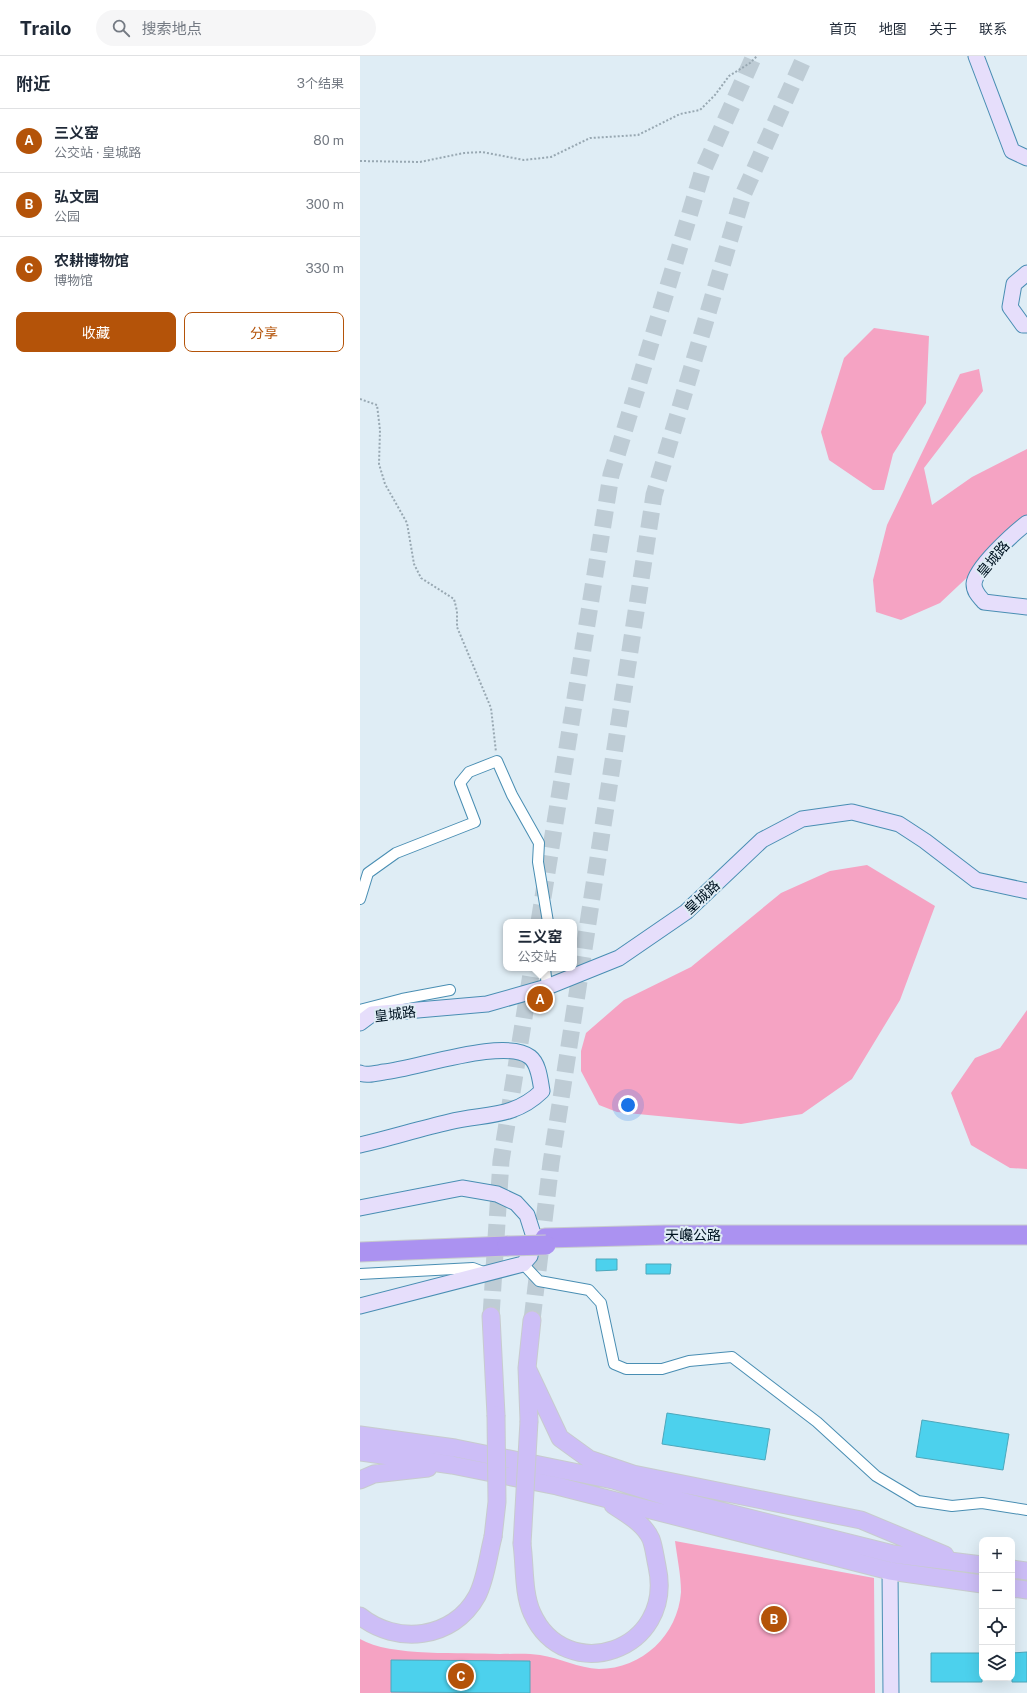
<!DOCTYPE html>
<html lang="zh">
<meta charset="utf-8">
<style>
body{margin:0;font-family:"Public Sans","Noto Sans SC",sans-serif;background:#f6f6f7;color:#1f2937}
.controls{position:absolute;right:12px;bottom:12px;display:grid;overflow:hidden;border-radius:8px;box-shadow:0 4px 16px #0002}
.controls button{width:36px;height:36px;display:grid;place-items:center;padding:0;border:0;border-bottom:1px solid #e0e1e3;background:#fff;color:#1f2937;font:20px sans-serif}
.you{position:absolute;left:268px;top:1049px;width:14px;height:14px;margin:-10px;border:3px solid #fff;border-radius:50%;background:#1a73e8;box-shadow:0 0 0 6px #1a73e833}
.badge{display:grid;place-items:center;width:26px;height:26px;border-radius:50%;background:#b45309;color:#fff;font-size:13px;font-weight:700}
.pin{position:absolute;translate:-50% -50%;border:2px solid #fff;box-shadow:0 1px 4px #0006}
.popup{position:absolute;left:143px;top:863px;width:74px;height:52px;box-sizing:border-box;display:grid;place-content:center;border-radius:8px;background:#fff;filter:drop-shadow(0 1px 3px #0005);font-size:13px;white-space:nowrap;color:#747a83}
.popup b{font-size:15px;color:#1f2937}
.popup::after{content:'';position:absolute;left:50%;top:100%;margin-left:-8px;border:8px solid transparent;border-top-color:#fff}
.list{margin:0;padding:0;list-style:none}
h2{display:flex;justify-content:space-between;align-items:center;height:52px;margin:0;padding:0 16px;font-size:17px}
h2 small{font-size:13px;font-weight:400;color:#747a83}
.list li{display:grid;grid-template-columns:26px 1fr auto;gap:12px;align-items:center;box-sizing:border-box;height:64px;padding:0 16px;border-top:1px solid #e0e1e3}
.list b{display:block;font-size:15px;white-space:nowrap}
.list p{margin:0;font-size:13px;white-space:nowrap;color:#747a83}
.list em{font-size:13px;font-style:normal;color:#747a83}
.actions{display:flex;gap:8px;padding:12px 16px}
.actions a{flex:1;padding:9px 0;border:1px solid #b45309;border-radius:8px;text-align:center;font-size:14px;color:#b45309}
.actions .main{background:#b45309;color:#fff}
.icon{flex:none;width:22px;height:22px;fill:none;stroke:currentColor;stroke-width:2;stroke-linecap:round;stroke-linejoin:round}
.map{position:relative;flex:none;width:667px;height:1637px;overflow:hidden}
header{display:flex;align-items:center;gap:24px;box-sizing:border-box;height:56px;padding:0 20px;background:#fff;border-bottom:1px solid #e0e1e3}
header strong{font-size:19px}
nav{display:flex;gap:22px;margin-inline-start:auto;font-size:14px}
.search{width:280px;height:36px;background:#f6f6f7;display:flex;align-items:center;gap:10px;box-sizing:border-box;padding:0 14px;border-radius:22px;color:#747a83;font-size:15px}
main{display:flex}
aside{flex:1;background:#fff}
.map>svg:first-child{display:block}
</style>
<header>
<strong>Trailo</strong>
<div class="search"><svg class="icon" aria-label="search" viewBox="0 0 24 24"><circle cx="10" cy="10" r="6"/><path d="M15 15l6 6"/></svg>搜索地点</div>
<nav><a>首页</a><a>地图</a><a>关于</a><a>联系</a></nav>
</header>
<main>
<aside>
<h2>附近<small>3个结果</small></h2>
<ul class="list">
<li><span class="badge">A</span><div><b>三义窑</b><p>公交站 · 皇城路</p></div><em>80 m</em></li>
<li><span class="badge">B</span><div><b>弘文园</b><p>公园</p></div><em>300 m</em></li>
<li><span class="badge">C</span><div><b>农耕博物馆</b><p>博物馆</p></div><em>330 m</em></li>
</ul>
<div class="actions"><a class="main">收藏</a><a>分享</a></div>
</aside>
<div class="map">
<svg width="667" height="1637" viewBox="0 0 667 1637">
<rect width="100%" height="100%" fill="#dfedf5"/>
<path fill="#f5a3c3" d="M 514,272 L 569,280 L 566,347 L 533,398 L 524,434 L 513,434 L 469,404 L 461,376 L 484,302 Z
M 619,313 L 623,335 L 564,412 L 572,449 L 612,421 L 667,393 L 667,465 L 580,547 L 541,564 L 516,556 L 513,524 L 527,469 L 600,318 Z
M 507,809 L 575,850 L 540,944 L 492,1023 L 442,1058 L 381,1068 L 257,1056 L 239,1049 L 221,1015 L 221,995 L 226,977 L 264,944 L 331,911 L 421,837 L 470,815 Z
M 667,954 L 667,1113 L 650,1112 L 611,1089 L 591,1037 L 615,1002 L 640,992 Z
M 315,1485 L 514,1522 L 515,1637 L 0,1637 L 0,1583 C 30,1601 103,1596 140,1598 C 153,1598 167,1597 180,1599 C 200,1602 218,1612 239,1613 C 282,1613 318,1579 321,1536 C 321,1519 317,1501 315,1485 Z"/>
<path fill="#4cd1ed" stroke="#4da7bb" d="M 236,1203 L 257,1203 L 257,1214 L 236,1215 Z
M 286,1208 L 311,1208 L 310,1218 L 286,1218 Z
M 307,1357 L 410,1373 L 405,1404 L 302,1388 Z
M 562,1364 L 649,1378 L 643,1414 L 556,1401 Z
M 667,1596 L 667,1626 L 652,1626 L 652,1597 Z
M 571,1597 L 622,1597 L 622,1626 L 571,1626 Z
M 31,1604 L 170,1605 L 170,1637 L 31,1636 Z"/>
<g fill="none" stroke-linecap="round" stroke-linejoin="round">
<path stroke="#beccd5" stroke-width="17" stroke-dasharray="17 8" stroke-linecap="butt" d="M 179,866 L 251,419 L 342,117 L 394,0
M 131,1260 L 141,1105 L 172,912
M 172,1264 L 191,1107 L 294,439 L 383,139 L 445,0"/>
<g stroke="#498eb3" stroke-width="12">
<path id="street" d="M 0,843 L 8,817 L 36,797 L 115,766 L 100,727 L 109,716 L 137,705 L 152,739 L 179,787 L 178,806 L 188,866
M 185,912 L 187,931
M 0,954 L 42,943 L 90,934
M 163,1208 L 179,1225 L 229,1234 L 241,1247 L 254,1308 L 266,1313 L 302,1313 L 329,1305 L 372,1301 L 457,1366 L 516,1420 L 558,1445 L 592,1450 L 622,1447 L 667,1454
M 0,1218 L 113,1212 L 126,1217"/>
</g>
<g stroke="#498eb3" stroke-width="17">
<path id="secondary" d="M 616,0 L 652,95 L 667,102
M 667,217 L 654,228 L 650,251 L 663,269 L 667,269
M 667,467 C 654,477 615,512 614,528 C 614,536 619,540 624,546 L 667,551
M 0,967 L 12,958 L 127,948 L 187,931 L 259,902 L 326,856 L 402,784 L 442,763 L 492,756 L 539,768 L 565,785 L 616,824 L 667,835
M 0,1017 C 6,1020 17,1017 24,1016 C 56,1013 145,981 170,1001 C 179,1008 180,1024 182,1035 C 153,1063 125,1057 89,1066 C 59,1073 30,1082 0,1089
M 0,1152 L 102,1132 L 137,1138 L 156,1147 L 167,1159 L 174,1181 L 170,1200 L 163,1208 L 0,1250
M 530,1515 L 531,1637"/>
</g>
<g stroke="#c7cbce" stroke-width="19">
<path id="primary" d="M 131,1260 L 136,1359
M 167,1312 L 200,1382 L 229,1403 L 273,1418 L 501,1464 L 585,1499
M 169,1365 L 167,1312 L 172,1264
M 0,1379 L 95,1392 L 253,1424 L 321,1445 L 533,1498 L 622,1509
M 0,1396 L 92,1409 L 197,1430 L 530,1515 L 622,1528
M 0,1424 L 14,1418 L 68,1412
M 162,1488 C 165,1510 163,1537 172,1557 C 205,1631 316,1596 297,1510 C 295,1501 294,1491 291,1483 C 284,1467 266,1458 253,1449
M 652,1513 L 667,1515
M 652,1532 L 667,1534
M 0,1560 C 36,1589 93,1584 117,1540 C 126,1523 128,1500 133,1481"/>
</g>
<g stroke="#c7cbce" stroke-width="21">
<path id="highway" d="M 185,1182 L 305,1179 L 667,1179
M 0,1196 L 147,1190"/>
</g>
<path stroke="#98a8b2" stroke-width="2" stroke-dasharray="2 2" stroke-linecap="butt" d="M 0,105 L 60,106 L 104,97 L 122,96 L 164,104 L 191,101 L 230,82 L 278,79 L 320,58 L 340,54 L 355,39 L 369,20 L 390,7 L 397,0
M 0,343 L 17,349 L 20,374 L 19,408 L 25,428 L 47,467 L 54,508 L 61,522 L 94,543 L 97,555 L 97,571 L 131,652 L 136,696"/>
<use href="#street" stroke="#fff" stroke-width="10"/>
<use href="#secondary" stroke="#e6defb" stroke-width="15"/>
<use href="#primary" stroke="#cdbef7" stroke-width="17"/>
<use href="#highway" stroke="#ab92f1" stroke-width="19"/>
<g stroke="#c7cbce" stroke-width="19" stroke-linecap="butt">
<path id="primary-bridge" d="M 133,1481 L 137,1446 L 136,1359
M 162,1488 L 169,1365"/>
</g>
<g stroke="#c7cbce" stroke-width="21" stroke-linecap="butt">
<path id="highway-bridge" d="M 147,1190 L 186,1189"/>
</g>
<use href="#primary-bridge" stroke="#cdbef7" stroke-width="17"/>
<use href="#highway-bridge" stroke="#ab92f1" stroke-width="19"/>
</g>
<g text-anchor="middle" stroke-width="4" stroke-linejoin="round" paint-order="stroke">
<g font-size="14" fill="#001422" stroke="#dfedf5">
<text transform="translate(633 503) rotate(-50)" y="5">皇城路</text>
<text transform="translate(342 841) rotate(-43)" y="5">皇城路</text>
<text transform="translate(35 958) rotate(-7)" y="5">皇城路</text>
<text x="333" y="1184">天巉公路</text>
</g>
</g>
</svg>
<div class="controls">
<button>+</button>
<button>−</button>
<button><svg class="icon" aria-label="locate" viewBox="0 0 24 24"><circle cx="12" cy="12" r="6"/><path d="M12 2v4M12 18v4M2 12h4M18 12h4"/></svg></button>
<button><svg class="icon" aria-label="layers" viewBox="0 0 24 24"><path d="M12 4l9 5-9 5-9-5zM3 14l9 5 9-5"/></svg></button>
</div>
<div class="you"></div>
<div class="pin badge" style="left:180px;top:943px">A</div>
<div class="popup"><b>三义窑</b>公交站</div>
<div class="pin badge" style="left:414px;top:1563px">B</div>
<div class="pin badge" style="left:101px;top:1620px">C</div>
</div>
</main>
